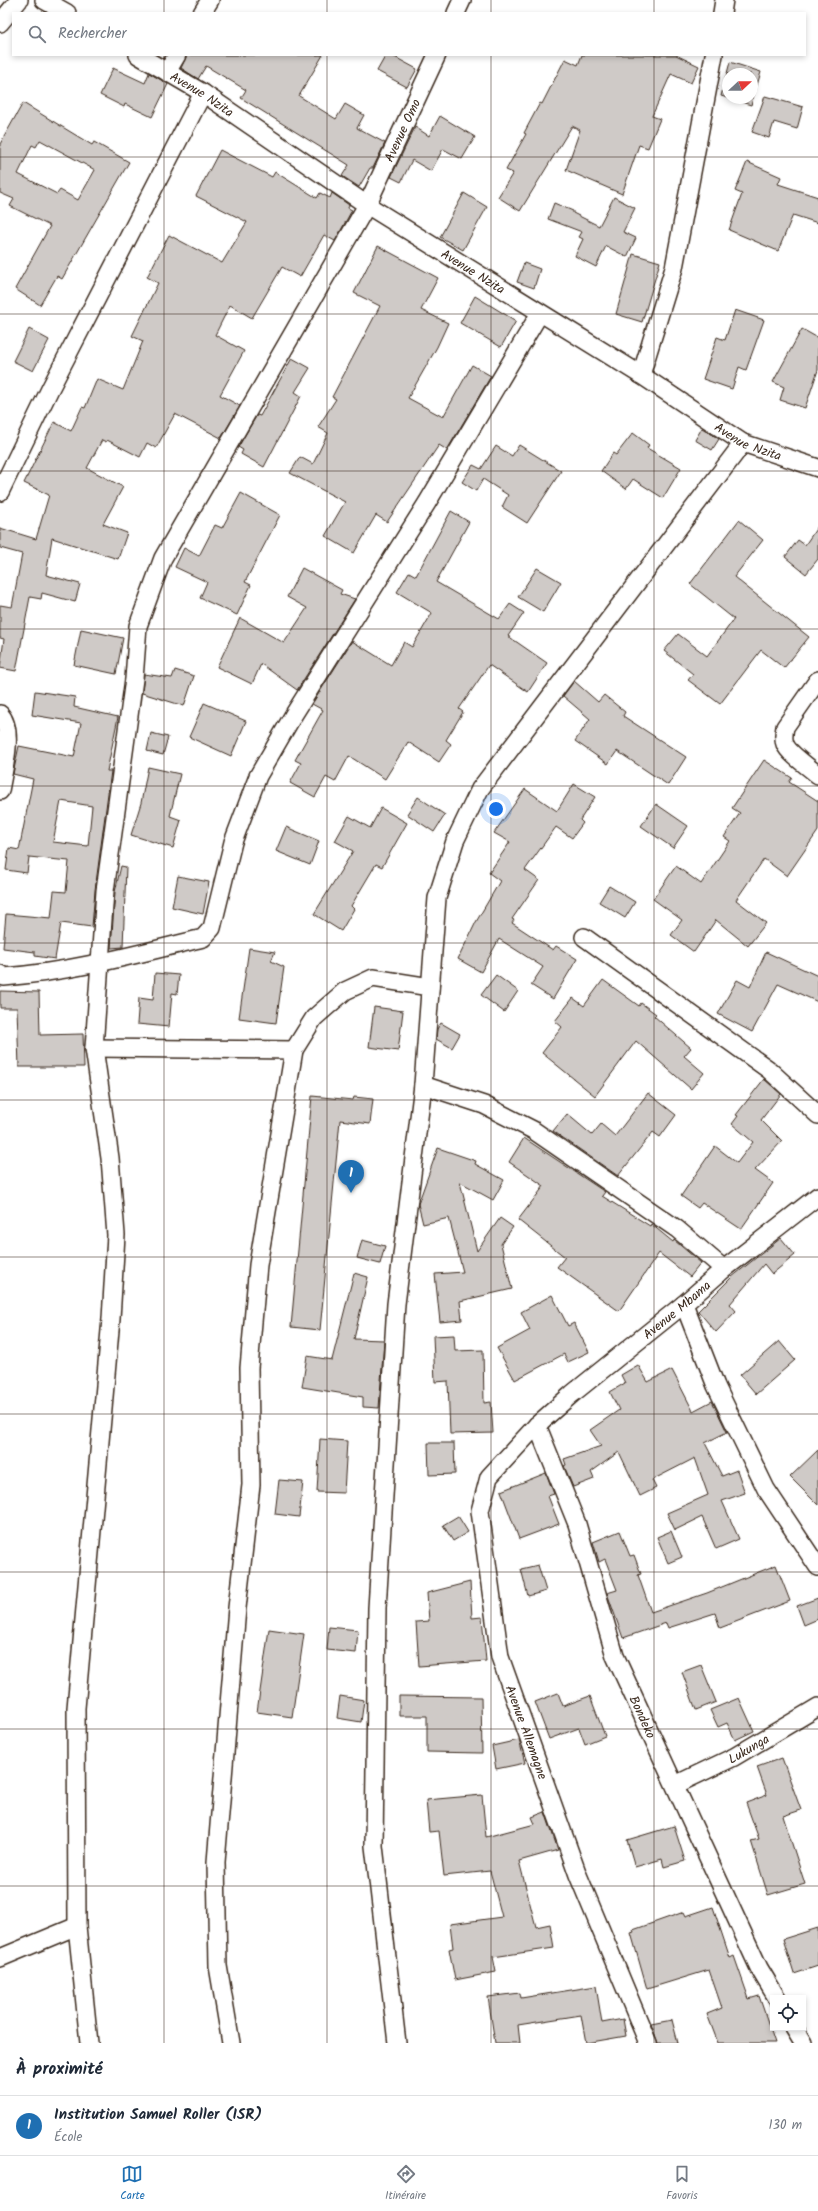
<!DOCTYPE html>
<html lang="fr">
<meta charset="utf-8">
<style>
body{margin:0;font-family:Kalam,sans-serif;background:#f2f2f3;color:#1f2937}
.controls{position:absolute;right:12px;bottom:12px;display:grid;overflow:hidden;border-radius:0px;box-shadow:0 2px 6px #0003}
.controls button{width:36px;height:36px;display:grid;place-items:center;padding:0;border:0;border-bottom:1px solid #e0e1e3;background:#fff;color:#1f2937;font:20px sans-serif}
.compass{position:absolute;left:722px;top:68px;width:36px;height:36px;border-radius:50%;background:#fff;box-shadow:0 2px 6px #0003;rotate:68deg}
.you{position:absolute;left:496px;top:809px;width:14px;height:14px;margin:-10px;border:3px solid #fff;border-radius:50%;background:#1a73e8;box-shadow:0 0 0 6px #1a73e833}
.badge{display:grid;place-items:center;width:26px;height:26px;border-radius:50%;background:#1f6fb2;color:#fff;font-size:13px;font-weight:700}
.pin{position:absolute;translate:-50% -33px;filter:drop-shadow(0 1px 2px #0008)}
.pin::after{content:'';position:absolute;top:21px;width:14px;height:12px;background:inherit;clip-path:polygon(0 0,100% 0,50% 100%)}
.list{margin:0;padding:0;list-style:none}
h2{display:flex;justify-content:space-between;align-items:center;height:52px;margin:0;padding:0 16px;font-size:17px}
h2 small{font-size:13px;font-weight:400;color:#747a83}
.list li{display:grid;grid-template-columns:26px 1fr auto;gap:12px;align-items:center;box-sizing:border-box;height:60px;padding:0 16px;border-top:1px solid #e0e1e3}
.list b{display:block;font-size:15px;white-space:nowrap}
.list p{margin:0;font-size:13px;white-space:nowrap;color:#747a83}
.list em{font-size:13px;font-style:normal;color:#747a83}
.icon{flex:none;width:22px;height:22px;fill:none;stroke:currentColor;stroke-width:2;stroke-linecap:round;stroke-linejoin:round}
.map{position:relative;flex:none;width:818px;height:2043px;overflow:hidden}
.search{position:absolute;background:#fff;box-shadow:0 2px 6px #0003;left:12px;right:12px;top:12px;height:44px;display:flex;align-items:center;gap:10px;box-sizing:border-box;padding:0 14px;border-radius:0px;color:#747a83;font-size:15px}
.sheet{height:112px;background:#fff}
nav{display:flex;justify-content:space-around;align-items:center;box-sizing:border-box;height:56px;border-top:1px solid #e0e1e3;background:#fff;font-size:11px;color:#747a83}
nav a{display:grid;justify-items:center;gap:2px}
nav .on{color:#1f6fb2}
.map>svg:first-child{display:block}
</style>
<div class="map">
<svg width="818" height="2043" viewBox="0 0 818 2043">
<rect width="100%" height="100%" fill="#fff"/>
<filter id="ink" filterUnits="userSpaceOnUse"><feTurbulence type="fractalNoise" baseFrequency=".025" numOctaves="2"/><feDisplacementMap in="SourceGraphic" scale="8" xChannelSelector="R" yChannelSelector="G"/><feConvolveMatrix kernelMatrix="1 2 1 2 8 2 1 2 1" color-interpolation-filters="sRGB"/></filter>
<g filter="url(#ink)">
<path fill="#cfcac7" stroke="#3b2a1e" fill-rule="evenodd" d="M 187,55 L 323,55 L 299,96 L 336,119 L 345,104 L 364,115 L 357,128 L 385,143 L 373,168 L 370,168 L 359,187 L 342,176 L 349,165 L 241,98 L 246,90 L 206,66 L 198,79 L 181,68 Z
M 386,55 L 391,55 L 417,69 L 407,87 L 377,71 Z
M 582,55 L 676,55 L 699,66 L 691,83 L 671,74 L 652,116 L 660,119 L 648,148 L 639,145 L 622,194 L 566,170 L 580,130 L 572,126 L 520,211 L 498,197 L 513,173 L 506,170 L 526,134 L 524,133 L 540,103 L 542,104 L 565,59 L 578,65 Z
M 730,62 L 761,72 L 751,105 L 721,96 ZM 728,74 L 752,74 L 752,98 L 728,98 Z
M 113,68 L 145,83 L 149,73 L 168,84 L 152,117 L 125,104 L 124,107 L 100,95 Z
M 765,96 L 803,107 L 797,129 L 774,122 L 769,138 L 752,132 Z
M 23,103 L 92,145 L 94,142 L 129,162 L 62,279 L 57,276 L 40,305 L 15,289 L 50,226 L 10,206 L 14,199 L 0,193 L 0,144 ZM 40,140 L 95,170 L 78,200 L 60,190 L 57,194 L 18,174 L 32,145 L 36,147 Z
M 440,116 L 475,137 L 462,159 L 443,149 L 431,171 L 412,160 L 401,182 L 391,177 L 415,127 L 429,136 Z
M 220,150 L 272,177 L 275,172 L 317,198 L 320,193 L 330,198 L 332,193 L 349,205 L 348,208 L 352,210 L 335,241 L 324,235 L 300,277 L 282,267 L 252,318 L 230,305 L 215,335 L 244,351 L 220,395 L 240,406 L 221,438 L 175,414 L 156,448 L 147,443 L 140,457 L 107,440 L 106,442 L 102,440 L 87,468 L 123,487 L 103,524 L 127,533 L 118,559 L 52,538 L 46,575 L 80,584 L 75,602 L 42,593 L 41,599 L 30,597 L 16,671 L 0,668 L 4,639 L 0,638 L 0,605 L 12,607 L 22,554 L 0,548 L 0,528 L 36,539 L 49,495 L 24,483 L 54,422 L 71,431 L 82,407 L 85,408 L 97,379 L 123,390 L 143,341 L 132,336 L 158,283 L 147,277 L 169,235 L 222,263 L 247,222 L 196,196 Z
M 747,162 L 781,177 L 778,184 L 818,197 L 818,223 L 793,215 L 778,251 L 729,230 L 742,194 L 735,191 Z
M 464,193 L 487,207 L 463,250 L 440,237 Z
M 614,197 L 635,208 L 623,232 L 636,238 L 627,257 L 606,246 L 596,267 L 575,256 L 583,239 L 579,237 L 582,232 L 548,219 L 554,203 L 573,211 L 573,213 L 599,226 Z
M 378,246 L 438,278 L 421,310 L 448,323 L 437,347 L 408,398 L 443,417 L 472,365 L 491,376 L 447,450 L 439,445 L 387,522 L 376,515 L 354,553 L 325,536 L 345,502 L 290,473 L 300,457 L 313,464 L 328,433 L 318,427 L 336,399 L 332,397 L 380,306 L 354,293 Z
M 633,254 L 660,262 L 642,322 L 616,314 Z
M 524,263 L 540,269 L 534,288 L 517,282 Z
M 475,296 L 516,321 L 501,347 L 460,323 Z
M 735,310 L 764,320 L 746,370 L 739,367 L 732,389 L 703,379 L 717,337 L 725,340 Z
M 29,329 L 49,340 L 33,371 L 13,361 Z
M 802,329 L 818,338 L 818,370 L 805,408 L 780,400 L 784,387 L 773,382 Z
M 292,358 L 310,368 L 295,392 L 301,396 L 264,467 L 241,454 L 243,450 L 238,447 L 257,415 L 260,416 Z
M 702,428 L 719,439 L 712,450 L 695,440 Z
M 633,433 L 649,445 L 647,448 L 681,468 L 663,498 L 633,479 L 626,489 L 601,471 L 613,453 L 616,455 Z
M 519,445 L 561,471 L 527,523 L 502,507 L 508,495 L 483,479 L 476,491 L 462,482 L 473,465 L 481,469 L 496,446 L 512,456 Z
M 241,493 L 280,515 L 245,582 L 251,585 L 237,615 L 200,598 L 207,582 L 175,567 L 184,548 L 199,556 L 215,525 L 222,528 Z
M 451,511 L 469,522 L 436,582 L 499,619 L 510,604 L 524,613 L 508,636 L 547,663 L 528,692 L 489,665 L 459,709 L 463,712 L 446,740 L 451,744 L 439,762 L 408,742 L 385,779 L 349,756 L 335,782 L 326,777 L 315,797 L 290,783 L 301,763 L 295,760 L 323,710 L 312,704 L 352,641 L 391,665 L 404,642 L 412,647 L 432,613 L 397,592 L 409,572 L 416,576 Z
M 739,520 L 763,540 L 734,577 L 809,637 L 784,668 L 761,650 L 720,704 L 688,680 L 693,674 L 664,651 L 678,634 L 707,656 L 734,619 L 690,584 Z
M 818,526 L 818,559 L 806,574 L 785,557 L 798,540 L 805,545 Z
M 302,568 L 342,590 L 340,594 L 355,599 L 297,690 L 261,664 L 252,684 L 217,667 L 240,618 L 284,643 L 307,608 L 287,597 Z
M 537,568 L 561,582 L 543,612 L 518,597 Z
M 81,629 L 123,638 L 116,674 L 74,665 Z
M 175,670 L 194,676 L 184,706 L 142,693 L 144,674 L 172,678 Z
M 574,681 L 598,702 L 604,695 L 625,712 L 623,716 L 686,757 L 668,785 L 617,751 L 608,764 L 575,741 L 590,719 L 563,696 Z
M 35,691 L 75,697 L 74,707 L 118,717 L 107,771 L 111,771 L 95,890 L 92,927 L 61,923 L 55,959 L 35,956 L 35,952 L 3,948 L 6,914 L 51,918 L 54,891 L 66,892 L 69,861 L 29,857 L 27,873 L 6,870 L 9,848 L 19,850 L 33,779 L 13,774 L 19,746 L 74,757 L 81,723 L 32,715 ZM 61,801 L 92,806 L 88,846 L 53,842 Z
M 204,703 L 246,721 L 231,756 L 189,737 Z
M 151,733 L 168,737 L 163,755 L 147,751 Z
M 764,760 L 792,778 L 789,782 L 818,801 L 818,831 L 787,876 L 764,859 L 736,900 L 766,923 L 748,946 L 716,920 L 694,952 L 671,935 L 682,920 L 653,899 L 676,866 L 701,884 L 730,841 L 724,837 L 740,813 L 732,808 Z
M 148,767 L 180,774 L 170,816 L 181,820 L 173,848 L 131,835 L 141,803 Z
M 574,784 L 595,797 L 580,820 L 583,823 L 572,838 L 556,827 L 525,870 L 539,880 L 512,919 L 514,920 L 512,923 L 553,950 L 556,946 L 577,959 L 553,999 L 531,985 L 543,967 L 499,939 L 481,972 L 458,959 L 476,922 L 500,881 L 489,873 L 510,842 L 494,833 L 525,789 L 557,811 Z
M 418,797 L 445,815 L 434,832 L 407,814 Z
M 656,804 L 688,826 L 673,848 L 641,826 Z
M 381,808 L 407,823 L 382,867 L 376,864 L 351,906 L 354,909 L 341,931 L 314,914 L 353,851 L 335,841 L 349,816 L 370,828 Z
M 286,827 L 319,841 L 310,865 L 276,851 Z
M 121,866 L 126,867 L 123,947 L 111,948 L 115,892 Z
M 178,876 L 209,882 L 203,914 L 172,907 Z
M 609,886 L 635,902 L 625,918 L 599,902 Z
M 249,948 L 275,952 L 271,961 L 284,967 L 276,1023 L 239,1018 Z
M 766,952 L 818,976 L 818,1002 L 778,984 L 752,1032 L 718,1014 L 737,980 L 750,987 Z
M 155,973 L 179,975 L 177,994 L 172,993 L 169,1027 L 137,1024 L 139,998 L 153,1000 Z
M 496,975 L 518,991 L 504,1012 L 481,995 Z
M 603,980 L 639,1006 L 641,1003 L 656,1014 L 654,1016 L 691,1048 L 684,1056 L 704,1073 L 691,1089 L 636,1041 L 595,1096 L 542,1053 L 562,1027 L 555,1021 L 573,998 L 584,1006 Z
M 0,991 L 39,992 L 40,1035 L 83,1034 L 84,1067 L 19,1067 L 17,1008 L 0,1008 Z
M 374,1007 L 403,1011 L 398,1051 L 369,1047 Z
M 441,1023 L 460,1034 L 452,1048 L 436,1039 L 437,1029 Z
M 764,1079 L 781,1094 L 761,1120 L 782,1141 L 755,1170 L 773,1183 L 741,1229 L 702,1203 L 698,1208 L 681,1196 L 715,1146 L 737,1163 L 753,1142 L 732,1124 L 738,1116 L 736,1115 Z
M 648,1093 L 676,1115 L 660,1137 L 653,1132 L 618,1176 L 553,1131 L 567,1114 L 592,1135 L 601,1124 L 615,1136 Z
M 312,1096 L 353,1100 L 354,1097 L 373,1099 L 370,1124 L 340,1120 L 320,1330 L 291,1327 Z
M 524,1138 L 605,1192 L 602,1196 L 650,1226 L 651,1224 L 673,1242 L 674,1240 L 701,1263 L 690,1277 L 659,1253 L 619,1311 L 557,1267 L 565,1257 L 518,1220 L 544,1186 L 509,1162 Z
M 438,1148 L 476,1161 L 475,1164 L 504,1180 L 493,1200 L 460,1182 L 477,1251 L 500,1218 L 513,1227 L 501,1244 L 512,1289 L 460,1301 L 462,1320 L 440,1322 L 435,1274 L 463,1272 L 449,1218 L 423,1224 L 418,1204 Z
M 781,1238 L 795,1255 L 772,1274 L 764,1264 L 730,1304 L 736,1311 L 716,1332 L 698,1311 L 732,1277 Z
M 362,1240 L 385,1246 L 380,1264 L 357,1258 Z
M 354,1273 L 368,1277 L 354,1339 L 384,1340 L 379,1408 L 363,1407 L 363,1397 L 302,1387 L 307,1356 L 332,1360 Z
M 552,1295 L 568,1326 L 574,1323 L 589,1352 L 568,1362 L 564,1354 L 515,1380 L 497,1348 L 530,1330 L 521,1312 Z
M 454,1335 L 455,1351 L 483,1350 L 484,1403 L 491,1402 L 493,1433 L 450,1434 L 448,1381 L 435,1382 L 433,1336 Z
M 779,1341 L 795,1360 L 756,1394 L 740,1375 Z
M 638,1365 L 648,1382 L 672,1370 L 693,1411 L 712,1401 L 727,1432 L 705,1443 L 722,1476 L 737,1470 L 745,1493 L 722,1501 L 739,1539 L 716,1549 L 702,1517 L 675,1530 L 667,1513 L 708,1495 L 695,1458 L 652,1480 L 656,1488 L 640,1496 L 619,1452 L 591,1472 L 594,1479 L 573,1487 L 564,1466 L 566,1465 L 564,1459 L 601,1446 L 590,1430 L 619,1410 L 610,1392 L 625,1383 L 621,1375 Z
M 320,1439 L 347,1441 L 344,1493 L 317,1492 Z
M 428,1443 L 454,1443 L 455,1474 L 429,1475 Z
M 818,1450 L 818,1505 L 790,1477 Z
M 546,1473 L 554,1494 L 548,1496 L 559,1524 L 519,1539 L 501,1491 Z
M 279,1480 L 303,1482 L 299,1517 L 275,1514 Z
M 458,1516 L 468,1532 L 453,1541 L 443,1525 Z
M 620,1531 L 630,1556 L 634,1555 L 641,1574 L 638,1575 L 651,1612 L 707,1593 L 776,1565 L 790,1601 L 720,1628 L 715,1613 L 668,1628 L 666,1623 L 623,1638 L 607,1593 L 617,1590 L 605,1559 L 599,1562 L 593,1542 Z
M 671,1531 L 682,1557 L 668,1563 L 657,1537 Z
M 538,1565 L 546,1591 L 528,1596 L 521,1569 Z
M 470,1582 L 472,1618 L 482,1617 L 486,1661 L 419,1666 L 416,1622 L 429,1621 L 427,1593 Z
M 818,1598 L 818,1619 L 804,1625 L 797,1606 Z
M 329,1627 L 358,1630 L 356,1653 L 327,1650 Z
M 269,1629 L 304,1634 L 292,1717 L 257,1712 Z
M 701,1665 L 716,1702 L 696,1710 L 682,1672 Z
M 558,1693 L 563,1706 L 590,1696 L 605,1736 L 585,1744 L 579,1728 L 549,1739 L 535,1702 Z
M 340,1696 L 364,1700 L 361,1722 L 337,1718 Z
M 399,1696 L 481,1697 L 482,1753 L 427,1752 L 427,1716 L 399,1716 Z
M 739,1698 L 754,1731 L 735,1740 L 727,1723 L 718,1727 L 710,1710 Z
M 519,1740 L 525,1763 L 496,1769 L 492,1746 Z
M 782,1758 L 801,1810 L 783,1816 L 805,1884 L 768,1895 L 751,1841 L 759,1839 L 746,1803 L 767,1795 L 757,1767 Z
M 482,1795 L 486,1837 L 535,1824 L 532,1817 L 545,1812 L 558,1850 L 519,1861 L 536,1927 L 550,1924 L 554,1948 L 493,1957 L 496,1972 L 455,1980 L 449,1949 L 453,1948 L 450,1924 L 502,1917 L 490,1871 L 444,1876 L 439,1831 L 429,1832 L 426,1800 Z
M 674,1826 L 685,1861 L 664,1867 L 662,1859 L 635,1867 L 627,1840 Z
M 713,1907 L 730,1958 L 734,1956 L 749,1999 L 759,1996 L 775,2043 L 718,2043 L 707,2014 L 722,2008 L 709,1970 L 647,1989 L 631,1933 L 634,1932 L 633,1930 L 684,1912 L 686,1916 Z
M 818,1928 L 818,1966 L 794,1974 L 783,1939 Z
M 596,1986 L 602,2023 L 623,2019 L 626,2036 L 586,2043 L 581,2015 L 518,2025 L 520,2043 L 495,2043 L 488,1997 L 520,1993 L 521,1998 Z
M 672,2020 L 678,2043 L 658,2043 L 651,2024 Z"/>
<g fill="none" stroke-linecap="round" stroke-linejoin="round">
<g stroke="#3b2a1e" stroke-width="20">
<g id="street">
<path d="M 44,0 L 67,13"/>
<path d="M 202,13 L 210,0"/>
<path d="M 456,13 L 462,0"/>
<path d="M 722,13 L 724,0"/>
<path d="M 0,23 L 19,0"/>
<path id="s1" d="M 138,55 L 203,93 L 367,205 L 641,375 L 743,443 L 818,468"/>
<path d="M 167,72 L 177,55"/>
<path d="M 641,375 L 674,268 L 714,55"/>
<path d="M 0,492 L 50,389 L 203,93"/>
<path d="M 818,680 L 785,727 C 784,732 783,739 785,744 C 788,753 810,768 818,775"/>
<path d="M 0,714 C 15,730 3,771 0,791"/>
<path d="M 584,937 L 768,1069 L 818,1115"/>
<path d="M 0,974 L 4,977 C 71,972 138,954 203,938 L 212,928 L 233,842 L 258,776 L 294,714 L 427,503 L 540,313"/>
<path d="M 94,1048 L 294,1050"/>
<path d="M 423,1085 L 484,1105 L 533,1130 L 677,1229 L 724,1269"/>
<path d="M 684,1304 L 716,1386 L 766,1489 L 818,1567"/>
<path id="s2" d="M 537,1425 L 577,1524 L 615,1656 L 759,1968 L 777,1998"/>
<path id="s3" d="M 675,1785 L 734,1757 L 818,1707"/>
<path d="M 0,1958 L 77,1926"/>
<path d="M 794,2028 L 803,2043"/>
<path id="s4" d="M 89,2043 L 77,1926 L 76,1708 L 111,1319 L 116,1235 L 110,1158 L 94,1048 L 105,891 L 134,679 L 138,626 L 163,558 L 367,205 L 437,55"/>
<path d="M 231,2043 L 218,1966 L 216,1862 L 237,1608 L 251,1485 L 249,1368 L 258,1265 L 294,1050 L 314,1018 L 345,991 L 373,978 L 430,987"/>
<path d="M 397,2043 L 374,1846 L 377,1608 L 396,1304 L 423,1085 L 437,898 L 455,841 L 480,789 L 743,443"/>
<path id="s5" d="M 648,2043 L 578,1875 L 500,1657 L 480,1511 L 489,1477 L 537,1425 L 572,1394 L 684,1304 L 724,1269 L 818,1196"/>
</g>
</g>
<use href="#street" stroke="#fff" stroke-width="17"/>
</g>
</g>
<path fill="none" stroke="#3b2a1e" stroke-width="1" stroke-opacity="0.55" d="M 164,0 L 164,13M 327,0 L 327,13M 491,0 L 491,13M 654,0 L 654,13M 164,55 L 164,2043M 327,55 L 327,2043M 491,55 L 491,2043M 654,55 L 654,2043M 0,157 L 818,157M 0,314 L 818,314M 0,471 L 818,471M 0,629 L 818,629M 0,786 L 818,786M 0,943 L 818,943M 0,1100 L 818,1100M 0,1257 L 818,1257M 0,1414 L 818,1414M 0,1572 L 818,1572M 0,1729 L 818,1729M 0,1886 L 818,1886"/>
<g text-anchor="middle" stroke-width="3" stroke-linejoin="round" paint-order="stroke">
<g font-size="13" fill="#3b2a1e" stroke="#fff">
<text dy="5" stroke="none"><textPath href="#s1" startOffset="75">Avenue Nzita</textPath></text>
<text dy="5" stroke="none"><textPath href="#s4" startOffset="1986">Avenue Omo</textPath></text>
<text dy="5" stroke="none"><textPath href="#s1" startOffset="399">Avenue Nzita</textPath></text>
<text dy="5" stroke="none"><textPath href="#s1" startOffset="723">Avenue Nzita</textPath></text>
<text dy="5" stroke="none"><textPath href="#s5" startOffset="848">Avenue Mbama</textPath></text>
<text dy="5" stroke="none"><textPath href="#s2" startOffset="311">Bondeko</textPath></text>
<text transform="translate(527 1732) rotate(70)" y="5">Avenue Allemagne</text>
<text dy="5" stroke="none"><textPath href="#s3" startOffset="82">Lukunga</textPath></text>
</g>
</g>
</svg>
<div class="controls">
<button><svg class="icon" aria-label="locate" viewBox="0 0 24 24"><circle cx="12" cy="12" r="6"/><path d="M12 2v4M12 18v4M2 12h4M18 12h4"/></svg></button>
</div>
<svg class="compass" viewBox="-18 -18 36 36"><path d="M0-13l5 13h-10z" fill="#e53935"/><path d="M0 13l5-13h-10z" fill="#747a83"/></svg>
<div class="you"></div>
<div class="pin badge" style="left:351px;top:1193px">1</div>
<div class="search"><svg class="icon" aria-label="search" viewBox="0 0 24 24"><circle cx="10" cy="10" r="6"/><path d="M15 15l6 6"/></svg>Rechercher</div>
</div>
<section class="sheet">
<h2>À proximité<small></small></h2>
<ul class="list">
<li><span class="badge">1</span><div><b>Institution Samuel Roller (ISR)</b><p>École</p></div><em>130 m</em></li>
</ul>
</section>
<nav>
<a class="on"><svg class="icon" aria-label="map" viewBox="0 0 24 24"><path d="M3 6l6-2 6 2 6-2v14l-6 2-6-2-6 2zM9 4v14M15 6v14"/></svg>Carte</a>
<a><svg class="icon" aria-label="directions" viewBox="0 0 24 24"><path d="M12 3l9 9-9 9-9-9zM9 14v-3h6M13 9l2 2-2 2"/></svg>Itinéraire</a>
<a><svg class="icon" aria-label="saved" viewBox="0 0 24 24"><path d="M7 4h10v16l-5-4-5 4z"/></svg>Favoris</a>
</nav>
